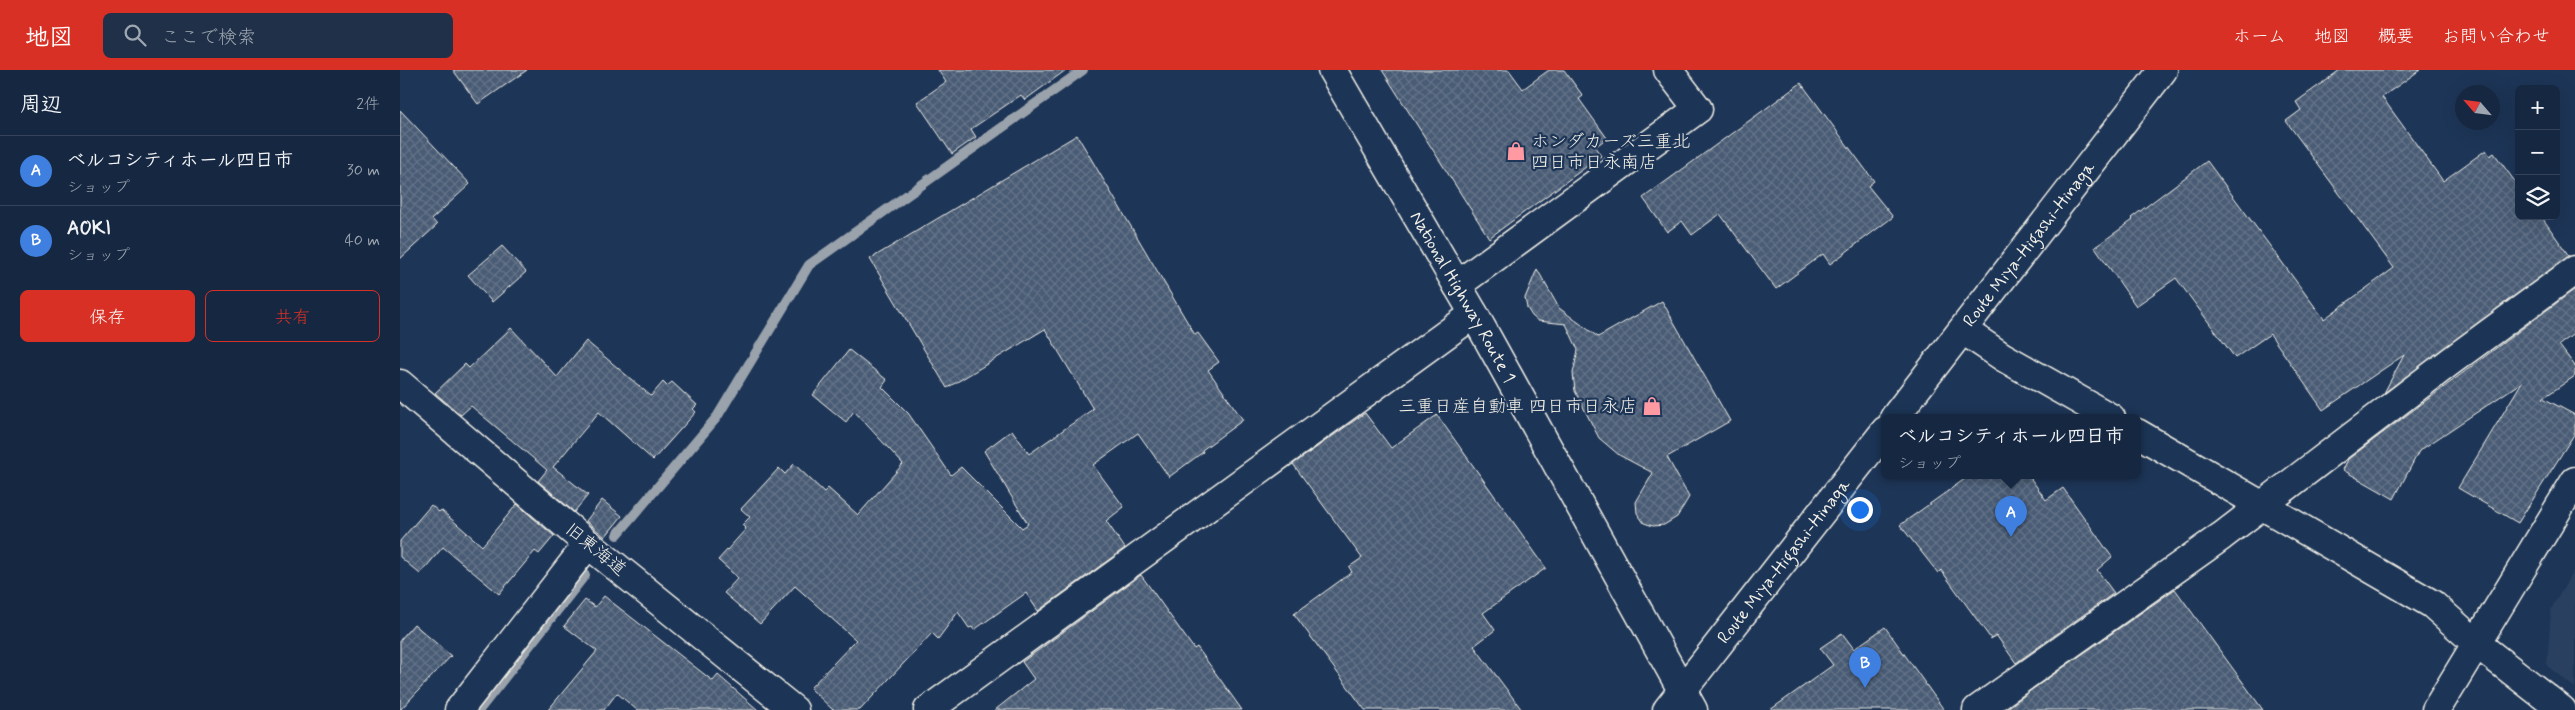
<!DOCTYPE html>
<html lang="ja">
<meta charset="utf-8">
<style>
body{margin:0;font-family:Mynerve,"Klee One",sans-serif;background:#1f3048;color:#f1f3f6}
.controls{position:absolute;right:15px;top:15px;display:grid;overflow:hidden;border-radius:8px;box-shadow:0 5px 20px #0002}
.controls button{width:45px;height:45px;display:grid;place-items:center;padding:0;border:0;border-bottom:1px solid #35445a;background:#162841;color:#f1f3f6;font:25px sans-serif}
.compass{position:absolute;left:2055px;top:15px;width:45px;height:45px;border-radius:50%;background:#162841;box-shadow:0 5px 20px #0002;rotate:298deg}
.you{position:absolute;left:1459px;top:439px;width:18px;height:18px;margin:-12px;border:4px solid #fff;border-radius:50%;background:#1a73e8;box-shadow:0 0 0 8px #1a73e833}
.badge{display:grid;place-items:center;width:32px;height:32px;border-radius:50%;background:#d93025;color:#fff;font-size:16px;font-weight:700}
.pin{position:absolute;translate:-50% -41px;filter:drop-shadow(0 1px 2px #0008)}
.pin::after{content:'';position:absolute;top:26px;width:18px;height:15px;background:inherit;clip-path:polygon(0 0,100% 0,50% 100%)}
.popup{position:absolute;left:1481px;top:344px;width:260px;height:65px;box-sizing:border-box;display:grid;place-content:center;border-radius:8px;background:#162841;filter:drop-shadow(0 1px 4px #0005);font-size:16px;white-space:nowrap;color:#9ea6b1}
.popup b{font-size:19px;color:#f1f3f6}
.popup::after{content:'';position:absolute;left:50%;top:100%;margin-left:-10px;border:10px solid transparent;border-top-color:#162841}
.list{margin:0;padding:0;list-style:none}
h2{display:flex;justify-content:space-between;align-items:center;height:65px;margin:0;padding:0 20px;font-size:21px}
h2 small{font-size:16px;font-weight:400;color:#9ea6b1}
.list li{display:grid;grid-template-columns:32px 1fr auto;gap:15px;align-items:center;box-sizing:border-box;height:70px;padding:0 20px;border-top:1px solid #35445a}
.list b{display:block;font-size:19px;white-space:nowrap}
.list p{margin:0;font-size:16px;white-space:nowrap;color:#9ea6b1}
.list em{font-size:16px;font-style:normal;color:#9ea6b1}
.actions{display:flex;gap:10px;padding:15px 20px}
.actions a{flex:1;padding:11px 0;border:1px solid #d93025;border-radius:8px;text-align:center;font-size:18px;color:#d93025}
.actions .main{background:#d93025;color:#fff}
.icon{flex:none;width:28px;height:28px;fill:none;stroke:currentColor;stroke-width:2;stroke-linecap:round;stroke-linejoin:round}
.map{position:relative;flex:none;width:2175px;height:640px;overflow:hidden}
header{display:flex;align-items:center;gap:30px;box-sizing:border-box;height:70px;padding:0 25px;background:#d93025;color:#fff}
header strong{font-size:24px}
nav{display:flex;gap:28px;margin-inline-start:auto;font-size:18px}
.search{width:350px;height:45px;background:#1f3048;display:flex;align-items:center;gap:12px;box-sizing:border-box;padding:0 18px;border-radius:8px;color:#9ea6b1;font-size:19px}
main{display:flex}
aside{flex:1;background:#162841}
.map>svg:first-child{display:block}
</style>
<header>
<strong>地図</strong>
<div class="search"><svg class="icon" aria-label="search" viewBox="0 0 24 24"><circle cx="10" cy="10" r="6"/><path d="M15 15l6 6"/></svg>ここで検索</div>
<nav><a>ホーム</a><a>地図</a><a>概要</a><a>お問い合わせ</a></nav>
</header>
<main>
<aside>
<h2>周辺<small>2件</small></h2>
<ul class="list">
<li><span class="badge" style="background:#3f7fe0">A</span><div><b>ベルコシティホール四日市</b><p>ショップ</p></div><em>30 m</em></li>
<li><span class="badge" style="background:#3f7fe0">B</span><div><b>AOKI</b><p>ショップ</p></div><em>40 m</em></li>
</ul>
<div class="actions"><a class="main">保存</a><a>共有</a></div>
</aside>
<div class="map">
<svg width="2175" height="640" viewBox="0 0 2175 640">
<defs>
<pattern id="building-cross-hatch" width="8" height="8" patternUnits="userSpaceOnUse" patternTransform="scale(1.25)"><rect width="8" height="8" fill="#485b74"/><path d="M0 0l8 8M0 8l8-8" fill="none" stroke="#637388"/></pattern>
</defs>
<rect width="100%" height="100%" fill="#1d3557"/>
<filter id="ink" filterUnits="userSpaceOnUse"><feTurbulence type="fractalNoise" baseFrequency=".02" numOctaves="2"/><feDisplacementMap in="SourceGraphic" scale="10" xChannelSelector="R" yChannelSelector="G"/><feConvolveMatrix kernelMatrix="1 2 1 2 8 2 1 2 1" color-interpolation-filters="sRGB"/></filter>
<g filter="url(#ink)">
<path fill="#2a4060" d="M 2175,498 L 2175,618 L 2147,596 L 2151,539 Z"/>
<g fill="none" stroke-linecap="round" stroke-linejoin="round">
<path stroke="#9aa2ab" stroke-width="10" d="M 217,465 L 317,347 L 409,195 L 683,0
M 79,640 L 185,505"/>
</g>
<path fill="url(#building-cross-hatch)" stroke="#f4f1e8" d="M 53,0 L 127,0 L 78,34 Z
M 538,0 L 666,0 L 625,30 L 621,25 L 571,59 L 576,67 L 552,84 L 517,32 L 546,12 Z
M 982,0 L 1109,0 L 1123,19 L 1149,0 L 1164,0 L 1183,26 L 1179,29 L 1207,68 L 1195,77 L 1201,86 L 1089,168 Z
M 1940,0 L 2020,0 L 1982,27 L 2043,111 L 2086,80 L 2090,86 L 2094,83 L 2119,117 L 2119,146 L 2141,146 L 2169,186 L 1984,323 L 2004,285 L 1923,340 L 1870,264 L 1835,288 L 1776,208 L 1736,236 L 1695,177 L 1733,150 L 1731,148 L 1807,91 L 1924,249 L 1994,198 L 1886,51 L 1901,40 L 1896,32 Z
M 1401,13 L 1474,111 L 1468,116 L 1493,147 L 1430,194 L 1423,184 L 1376,219 L 1320,144 L 1292,165 L 1282,151 L 1267,162 L 1243,128 Z
M 0,40 L 70,114 L 32,149 L 37,155 L 0,189 Z
M 677,65 L 795,265 L 798,263 L 819,292 L 808,300 L 843,350 L 802,380 L 803,382 L 769,407 L 738,363 L 693,395 L 724,437 L 706,451 L 725,478 L 638,541 L 626,523 L 574,560 L 572,557 L 569,558 L 558,542 L 538,569 L 532,563 L 460,640 L 433,640 L 410,618 L 456,570 L 395,516 L 360,554 L 324,523 L 338,508 L 318,490 L 346,459 L 342,455 L 350,447 L 341,439 L 379,398 L 385,404 L 394,394 L 424,422 L 428,418 L 458,445 L 503,394 L 454,341 L 446,352 L 413,325 L 449,280 L 487,310 L 482,317 L 508,343 L 551,405 L 561,397 L 622,458 L 628,454 L 584,381 L 612,360 L 629,384 L 693,339 L 645,259 L 547,318 L 470,189 Z
M 102,176 L 126,202 L 92,232 L 68,205 Z
M 1137,199 L 1159,238 L 1198,267 L 1262,231 L 1330,351 L 1267,387 L 1289,427 L 1277,447 L 1264,455 L 1253,456 L 1244,453 L 1237,443 L 1236,432 L 1253,403 L 1219,385 L 1199,368 L 1175,321 L 1173,303 L 1178,280 L 1166,254 L 1138,251 L 1132,246 L 1127,238 L 1125,228 Z
M 2175,219 L 2175,263 L 2159,275 L 2175,296 L 2175,306 L 2143,328 L 2175,345 L 2175,363 L 2118,453 L 2058,418 L 2122,312 L 2019,381 L 1994,429 L 1943,400 L 1948,389 Z
M 111,258 L 157,307 L 186,271 L 251,326 L 263,312 L 267,316 L 272,312 L 297,335 L 293,339 L 296,342 L 253,390 L 199,342 L 153,397 L 188,425 L 174,442 L 138,411 L 147,400 L 71,336 L 61,345 L 35,323 L 65,294 L 69,298 Z
M 965,343 L 991,378 L 1037,345 L 1146,498 L 1083,543 L 1095,560 L 1074,576 L 1122,640 L 965,640 L 894,544 L 952,502 L 949,497 L 962,488 L 893,394 Z
M 1569,406 L 1629,406 L 1646,430 L 1663,418 L 1712,487 L 1697,500 L 1714,523 L 1616,593 L 1596,565 L 1591,569 L 1541,500 L 1538,503 L 1500,455 Z
M 202,430 L 222,446 L 205,467 L 186,451 Z
M 117,434 L 154,466 L 139,484 L 135,481 L 99,524 L 43,477 L 20,504 L 0,487 L 0,471 L 31,435 L 39,442 L 41,440 L 82,476 Z
M 741,505 L 794,579 L 797,577 L 842,640 L 595,640 L 634,609 L 622,592 Z
M 1775,519 L 1863,640 L 1605,640 L 1634,618 Z
M 204,526 L 313,611 L 318,605 L 358,640 L 237,640 L 217,623 L 204,640 L 148,640 L 197,581 L 164,556 L 185,530 L 195,537 Z
M 14,554 L 51,586 L 0,640 L 0,570 Z
M 1485,557 L 1544,640 L 1370,640 L 1433,595 L 1420,578 L 1442,563 L 1454,579 Z"/>
<g fill="none" stroke-linecap="round" stroke-linejoin="round">
<g stroke="#f4f1e8" stroke-width="31">
<path id="minor" d="M 1057,215 L 1298,39 L 1268,0
M 1563,260 L 1603,287 L 1711,348
M 0,314 L 188,474 L 394,640
M 1737,363 L 2032,534 L 2076,573 L 2162,640
M 59,640 L 188,474
M 528,640 L 1074,244
M 1577,640 L 1822,466 L 2051,291 L 2175,200
M 2036,640 L 2175,411"/>
</g>
<g stroke="#f4f1e8" stroke-width="31">
<g id="major">
<path id="s1" d="M 1494,348 L 1763,0"/>
<path id="s2" d="M 1267,640 L 1485,361"/>
</g>
</g>
<g stroke="#f4f1e8" stroke-width="31">
<g id="highway">
<path id="s3" d="M 932,0 L 1074,244 L 1293,640"/>
</g>
</g>
<use href="#minor" stroke="#1d3557" stroke-width="28"/>
<use href="#major" stroke="#1d3557" stroke-width="28"/>
<use href="#highway" stroke="#1d3557" stroke-width="28"/>
</g>
</g>
<defs>
<g id="shop-bare" transform="scale(1.5)"><path d="M-5-2.5h2.3a2.7 3.5 0 0 1 5.4 0H5L5.5 6h-11ZM-1.5-2.5h3a1.5 2.3 0 0 0-3 0Z" fill="#ff9aa2" stroke="#1d3557" stroke-width="2.5" paint-order="stroke"/></g>
</defs>
<g fill-rule="evenodd">
<use href="#shop-bare" x="1116" y="81"/>
<use href="#shop-bare" x="1252" y="336"/>
</g>
<g text-anchor="middle" stroke-width="4.5" stroke-linejoin="round" paint-order="stroke">
<g font-size="18" fill="#f4f1e8" stroke="#1d3557" text-anchor="start">
<text x="1131" y="77">ホンダカーズ三重北<tspan x="1131" dy="21">四日市日永南店</tspan></text>
<text x="1237" y="342" text-anchor="end">三重日産自動車 四日市日永店</text>
</g>
<g font-size="18" fill="#f4f1e8" stroke="#1d3557">
<text dy="6" stroke="none"><textPath href="#s1" startOffset="220">Route Miya-Higashi-Hinaga</textPath></text>
<text dy="6" stroke="none"><textPath href="#s3" startOffset="262">National Highway Route 1</textPath></text>
<text transform="translate(196 479) rotate(39)" y="6">旧東海道</text>
<text dy="6" stroke="none"><textPath href="#s2" startOffset="189">Route Miya-Higashi-Hinaga</textPath></text>
</g>
</g>
</svg>
<div class="controls">
<button>+</button>
<button>−</button>
<button><svg class="icon" aria-label="layers" viewBox="0 0 24 24"><path d="M12 4l9 5-9 5-9-5zM3 14l9 5 9-5"/></svg></button>
</div>
<svg class="compass" viewBox="-18 -18 36 36"><path d="M0-13l5 13h-10z" fill="#e53935"/><path d="M0 13l5-13h-10z" fill="#9ea6b1"/></svg>
<div class="you"></div>
<div class="pin badge" style="left:1611px;top:467px;background:#3f7fe0">A</div>
<div class="popup"><b>ベルコシティホール四日市</b>ショップ</div>
<div class="pin badge" style="left:1465px;top:618px;background:#3f7fe0">B</div>
</div>
</main>
